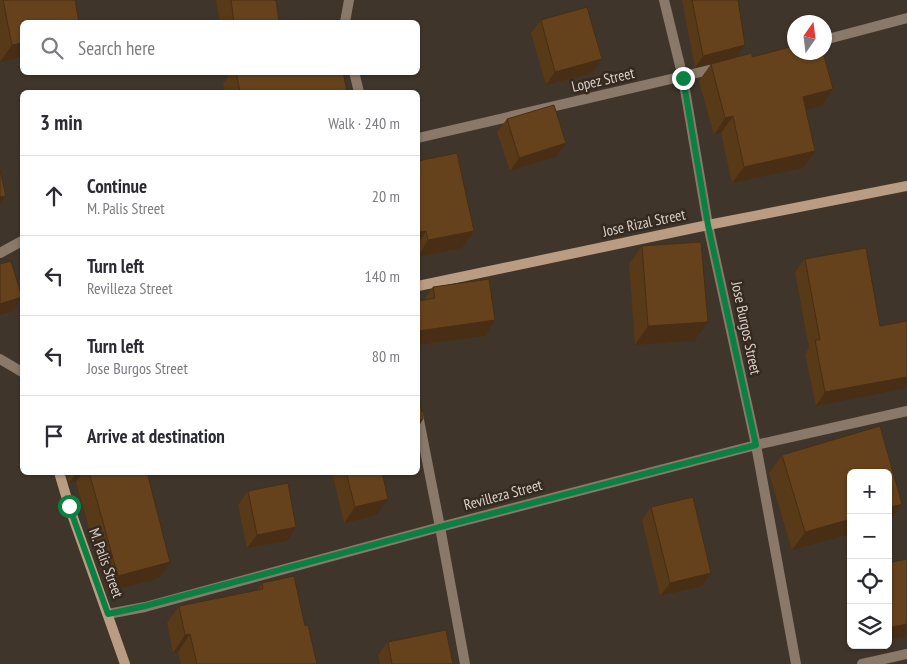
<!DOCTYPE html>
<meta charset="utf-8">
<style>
body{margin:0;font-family:"PT Sans Narrow",sans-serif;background:#f2f2f3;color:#2b2b33}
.controls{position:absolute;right:15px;bottom:15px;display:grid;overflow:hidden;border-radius:8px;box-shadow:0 1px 4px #0004}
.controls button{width:45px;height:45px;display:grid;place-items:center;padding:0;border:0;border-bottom:1px solid #e1e1e2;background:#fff;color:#2b2b33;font:25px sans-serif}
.compass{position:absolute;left:787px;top:15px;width:45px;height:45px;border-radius:50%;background:#fff;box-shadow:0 1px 4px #0004;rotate:14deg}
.stop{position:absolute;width:15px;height:15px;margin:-11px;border:4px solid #0b8043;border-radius:50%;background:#fff}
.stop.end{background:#0b8043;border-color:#fff;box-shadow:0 1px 5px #0008}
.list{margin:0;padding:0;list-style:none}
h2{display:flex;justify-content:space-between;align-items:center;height:65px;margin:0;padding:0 20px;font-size:21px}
h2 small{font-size:16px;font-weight:400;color:#7c7c81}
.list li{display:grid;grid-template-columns:32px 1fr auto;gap:15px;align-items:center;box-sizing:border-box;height:80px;padding:0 20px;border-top:1px solid #e1e1e2}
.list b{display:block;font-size:19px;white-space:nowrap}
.list p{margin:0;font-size:16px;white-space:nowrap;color:#7c7c81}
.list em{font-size:16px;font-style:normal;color:#7c7c81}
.icon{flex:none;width:28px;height:28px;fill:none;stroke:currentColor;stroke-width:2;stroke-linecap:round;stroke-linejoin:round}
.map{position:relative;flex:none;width:907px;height:664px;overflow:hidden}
.search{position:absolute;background:#fff;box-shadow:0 1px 4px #0004;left:20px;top:20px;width:400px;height:55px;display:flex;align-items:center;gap:12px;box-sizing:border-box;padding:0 18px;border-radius:8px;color:#7c7c81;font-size:19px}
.panel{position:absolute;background:#fff;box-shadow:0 1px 4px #0004;left:20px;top:90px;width:400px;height:385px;border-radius:8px}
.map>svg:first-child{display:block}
</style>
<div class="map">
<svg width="907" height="664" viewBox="0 0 907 664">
<rect width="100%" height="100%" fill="#40352a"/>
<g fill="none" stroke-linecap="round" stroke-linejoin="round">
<path stroke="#8a7868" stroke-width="10" d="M 664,0 L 683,78 L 708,225 L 756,445 L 796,664
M 345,22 L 349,0
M 824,40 L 907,18
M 354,72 L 359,92
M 418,138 L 718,68
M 0,253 L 22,241
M 0,359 L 22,372
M 418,415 L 440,527 L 465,664
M 108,614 L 145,607 L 440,527 L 756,445 L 907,411
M 862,664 L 907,654"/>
<path stroke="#b99c82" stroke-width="10" d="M 418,286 L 708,225 L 907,186
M 59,472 L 69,506 L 125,664"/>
</g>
<path fill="#583918" d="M 0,0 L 75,0 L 22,22 L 22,57 L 0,62 Z
M 216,0 L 276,0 L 279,22 L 220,22 Z
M 682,0 L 738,0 L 737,56 L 695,68 Z
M 541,20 L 602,59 L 592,73 L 546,85 L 531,33 Z
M 752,57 L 833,89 L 822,106 L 806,110 L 815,151 L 803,168 L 732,183 L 721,133 L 714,135 L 699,81 L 711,64 Z
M 227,72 L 343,72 L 347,92 L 225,92 L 223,84 L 228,77 Z
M 507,119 L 566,143 L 556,157 L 510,171 L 497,132 Z
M 418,161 L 474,231 L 462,248 L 418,257 Z
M 642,246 L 694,341 L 635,345 L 629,264 Z
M 805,259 L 880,326 L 816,406 L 805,354 L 809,348 L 795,272 Z
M 433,287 L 485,336 L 418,345 L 418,301 L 424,300 Z
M 880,426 L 902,504 L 889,523 L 888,523 L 888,473 L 851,473 L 851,534 L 792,550 L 769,473 L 782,455 Z
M 66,472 L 147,472 L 159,578 L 107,592 L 76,482 L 69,483 Z
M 332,472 L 382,472 L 377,515 L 344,523 Z
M 248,491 L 287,541 L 247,548 L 238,505 Z
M 651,507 L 711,573 L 702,586 L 660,596 L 642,520 Z
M 262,583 L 305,626 L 317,664 L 181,664 L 178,652 L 173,653 L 167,623 L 179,606 L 257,590 Z
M 388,642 L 453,664 L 380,664 L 378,655 Z"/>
<path fill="#472e14" d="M 22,43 L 22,57 L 0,62 L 12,45 Z
M 745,45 L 737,56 L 695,68 L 703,56 Z
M 602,59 L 592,73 L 546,85 L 555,72 Z
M 833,89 L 822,106 L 791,114 L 803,97 Z
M 733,116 L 721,133 L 714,135 L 725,118 Z
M 566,143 L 556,157 L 510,171 L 519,158 Z
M 815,151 L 803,168 L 732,183 L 744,167 Z
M 6,196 L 0,205 L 0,197 Z
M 426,231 L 418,243 L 418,232 Z
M 474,231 L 462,248 L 418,257 L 418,256 L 428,240 Z
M 22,297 L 13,311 L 0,315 L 0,304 Z
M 495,320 L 485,336 L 418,345 L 418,331 Z
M 708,322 L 694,341 L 635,345 L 648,326 Z
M 907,377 L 907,388 L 816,406 L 825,392 Z
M 423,419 L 418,428 L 418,420 Z
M 77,472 L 83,472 L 76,482 L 69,483 Z
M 388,499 L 377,515 L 344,523 L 355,507 Z
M 902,504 L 889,523 L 888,523 L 888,508 Z
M 851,519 L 851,534 L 792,550 L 805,532 Z
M 296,527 L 287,541 L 247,548 L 257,535 Z
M 170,562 L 159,578 L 107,592 L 118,576 Z
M 711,573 L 702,586 L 660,596 L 670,583 Z
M 907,624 L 907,636 L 888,640 L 888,628 Z
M 190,634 L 178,652 L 173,653 L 185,635 Z"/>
<path fill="#66421c" stroke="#472e14" d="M 3,0 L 75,0 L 79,22 L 22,22 L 22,43 L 12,45 Z
M 231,0 L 276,0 L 279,22 L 234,22 Z
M 692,0 L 738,0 L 745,45 L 703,56 Z
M 587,7 L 602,59 L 555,72 L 541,20 Z
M 794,46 L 794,52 L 823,52 L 833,89 L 803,97 L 815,151 L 744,167 L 733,116 L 725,118 L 711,64 L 752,53 L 752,57 Z
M 236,72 L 343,72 L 347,92 L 240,92 Z
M 554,105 L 566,143 L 519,158 L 507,119 Z
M 457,153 L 474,231 L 428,240 L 426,231 L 418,232 L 418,161 Z
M 0,170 L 6,196 L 0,197 Z
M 701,242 L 708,322 L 648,326 L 642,246 Z
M 866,248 L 880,326 L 907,321 L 907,377 L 825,392 L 815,340 L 820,340 L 805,259 Z
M 11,261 L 22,297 L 0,304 L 0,264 Z
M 489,279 L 495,320 L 418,331 L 418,301 L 435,298 L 433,287 Z
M 418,392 L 423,419 L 418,420 Z
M 880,426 L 902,504 L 888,508 L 888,473 L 851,473 L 851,519 L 805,532 L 782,455 Z
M 89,472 L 147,472 L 170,562 L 118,576 Z
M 346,472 L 382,472 L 388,499 L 355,507 Z
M 288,483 L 296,527 L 257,535 L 248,491 Z
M 693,497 L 711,573 L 670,583 L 651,507 Z
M 907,559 L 907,624 L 888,628 L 888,563 Z
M 294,576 L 305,626 L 308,625 L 317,664 L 197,664 L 190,634 L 185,635 L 179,606 L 263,589 L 262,583 Z
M 446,630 L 453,664 L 392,664 L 388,642 Z"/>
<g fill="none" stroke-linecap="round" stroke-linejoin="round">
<path stroke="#0b8043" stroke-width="6" d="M 69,506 L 108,614 L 145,606 L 440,527 L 756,445 L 708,225 L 683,78"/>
</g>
<g text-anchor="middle" stroke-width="5" stroke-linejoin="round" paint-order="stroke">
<g font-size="15" fill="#d8d1ca" stroke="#362a20">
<text transform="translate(603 80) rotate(-13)" y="5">Lopez Street</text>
<text transform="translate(644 223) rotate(-12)" y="5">Jose Rizal Street</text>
<text transform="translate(746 328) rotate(78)" y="5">Jose Burgos Street</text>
<text transform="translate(503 495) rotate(-15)" y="5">Revilleza Street</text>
<text transform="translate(106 563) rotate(70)" y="5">M. Palis Street</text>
</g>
</g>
</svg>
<div class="controls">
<button>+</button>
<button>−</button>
<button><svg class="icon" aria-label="locate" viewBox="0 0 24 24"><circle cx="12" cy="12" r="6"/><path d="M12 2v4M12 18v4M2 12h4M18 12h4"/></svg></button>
<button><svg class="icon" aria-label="layers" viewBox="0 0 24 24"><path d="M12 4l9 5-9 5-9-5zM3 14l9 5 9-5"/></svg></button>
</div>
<svg class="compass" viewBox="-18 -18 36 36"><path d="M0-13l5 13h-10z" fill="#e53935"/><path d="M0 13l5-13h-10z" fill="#7c7c81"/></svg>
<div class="stop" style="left:69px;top:506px"></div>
<div class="stop end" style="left:683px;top:78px"></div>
<div class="search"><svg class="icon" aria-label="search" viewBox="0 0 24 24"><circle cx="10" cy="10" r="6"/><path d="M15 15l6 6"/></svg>Search here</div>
<section class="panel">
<h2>3 min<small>Walk · 240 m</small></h2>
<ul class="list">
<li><svg class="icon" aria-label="ahead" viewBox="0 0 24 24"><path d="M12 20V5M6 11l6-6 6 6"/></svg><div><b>Continue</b><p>M. Palis Street</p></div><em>20 m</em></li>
<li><svg class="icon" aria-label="left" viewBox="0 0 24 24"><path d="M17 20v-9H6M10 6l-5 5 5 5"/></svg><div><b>Turn left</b><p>Revilleza Street</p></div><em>140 m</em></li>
<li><svg class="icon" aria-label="left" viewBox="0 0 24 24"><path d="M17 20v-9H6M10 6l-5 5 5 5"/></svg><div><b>Turn left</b><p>Jose Burgos Street</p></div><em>80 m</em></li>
<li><svg class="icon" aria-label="arrive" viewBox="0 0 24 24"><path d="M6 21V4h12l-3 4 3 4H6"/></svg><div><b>Arrive at destination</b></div></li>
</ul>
</section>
</div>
